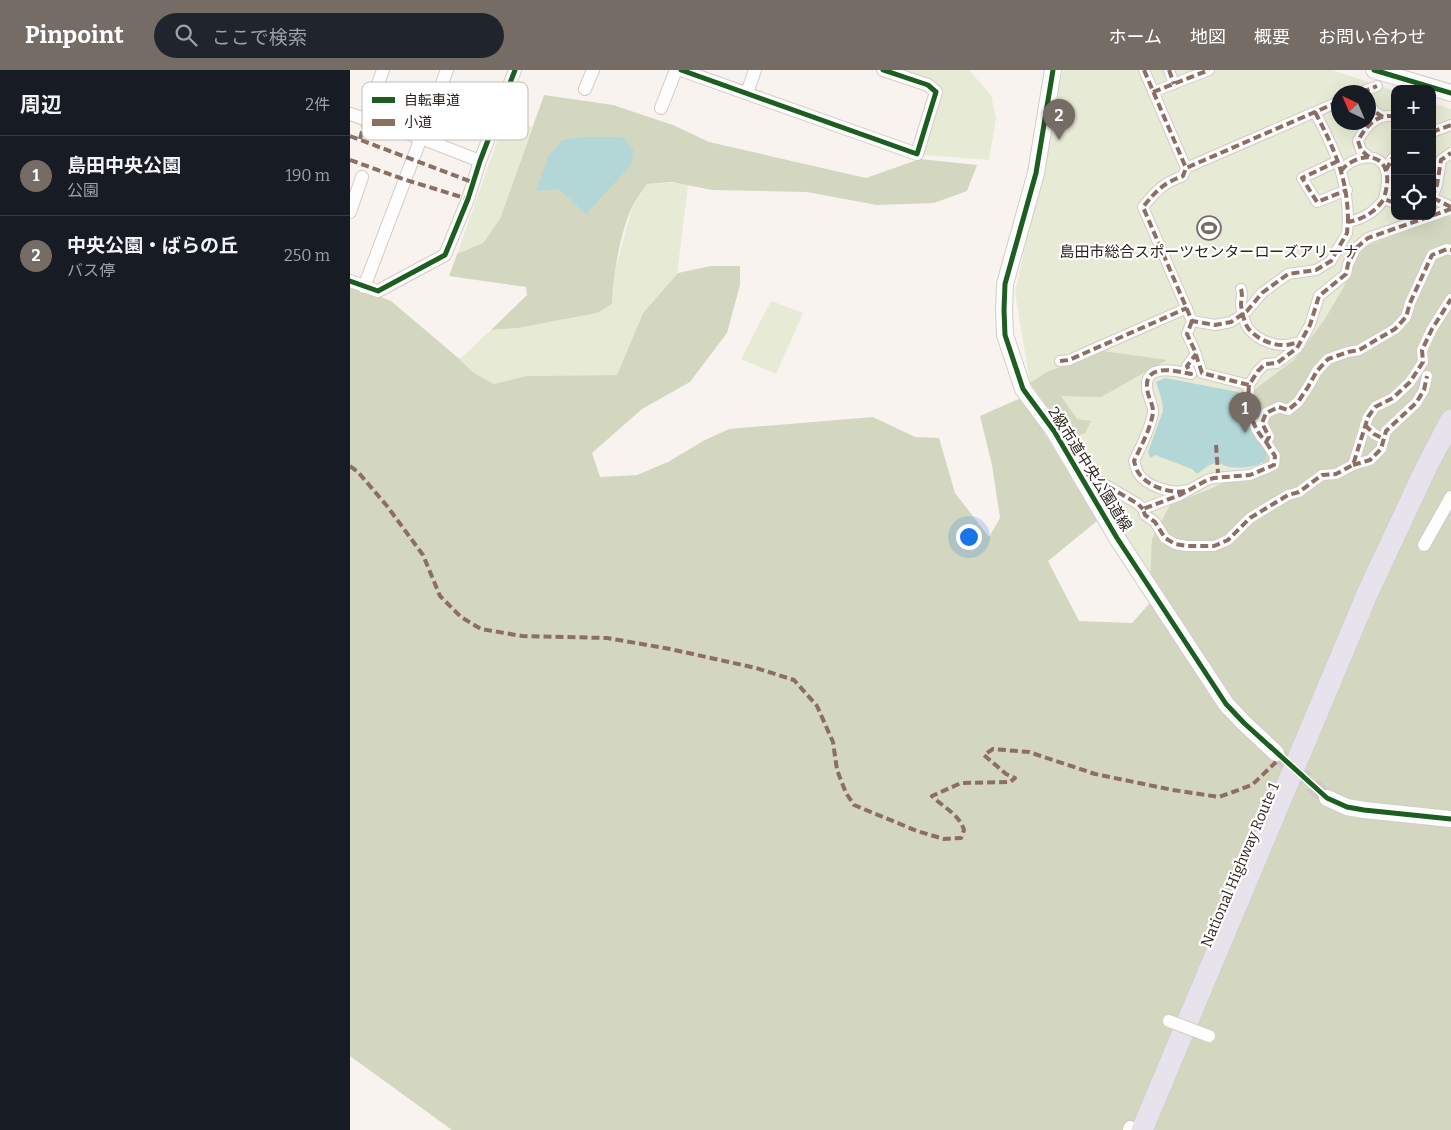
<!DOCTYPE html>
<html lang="ja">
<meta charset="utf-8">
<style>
body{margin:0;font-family:Bitter,"Noto Sans JP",serif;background:#20242c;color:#f1f3f6}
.controls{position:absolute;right:15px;top:15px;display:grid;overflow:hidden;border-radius:10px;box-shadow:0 5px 20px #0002}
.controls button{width:45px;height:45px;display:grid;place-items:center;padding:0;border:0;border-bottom:1px solid #363941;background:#171b24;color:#f1f3f6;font:25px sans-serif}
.compass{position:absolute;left:981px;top:15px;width:45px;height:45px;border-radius:50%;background:#171b24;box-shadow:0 5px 20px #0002;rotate:316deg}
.you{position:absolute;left:618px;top:466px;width:18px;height:18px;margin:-12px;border:4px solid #fff;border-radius:50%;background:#1a73e8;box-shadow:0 0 0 8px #1a73e833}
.badge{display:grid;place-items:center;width:32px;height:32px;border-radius:50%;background:#756c66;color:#fff;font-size:16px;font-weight:700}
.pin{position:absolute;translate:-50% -41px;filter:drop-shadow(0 1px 2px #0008)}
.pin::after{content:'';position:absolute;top:26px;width:18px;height:15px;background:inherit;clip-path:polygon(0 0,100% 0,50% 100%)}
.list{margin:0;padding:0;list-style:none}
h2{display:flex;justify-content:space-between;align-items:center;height:65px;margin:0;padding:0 20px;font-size:21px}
h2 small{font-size:16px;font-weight:400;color:#9ea1a6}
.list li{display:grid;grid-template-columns:32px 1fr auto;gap:15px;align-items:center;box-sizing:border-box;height:80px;padding:0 20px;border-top:1px solid #363941}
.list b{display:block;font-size:19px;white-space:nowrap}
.list p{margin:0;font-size:16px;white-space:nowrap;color:#9ea1a6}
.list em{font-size:16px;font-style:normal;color:#9ea1a6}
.icon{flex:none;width:28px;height:28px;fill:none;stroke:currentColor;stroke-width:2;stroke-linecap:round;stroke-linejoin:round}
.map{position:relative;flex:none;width:1101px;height:1060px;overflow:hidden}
header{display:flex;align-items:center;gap:30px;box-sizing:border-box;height:70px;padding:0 25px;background:#756c66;color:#fff}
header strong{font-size:24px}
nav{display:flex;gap:28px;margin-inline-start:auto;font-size:18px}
.search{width:350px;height:45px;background:#20242c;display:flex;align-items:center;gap:12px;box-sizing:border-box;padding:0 18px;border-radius:28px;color:#9ea1a6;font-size:19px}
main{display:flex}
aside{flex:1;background:#171b24}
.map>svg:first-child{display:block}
</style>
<header>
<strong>Pinpoint</strong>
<div class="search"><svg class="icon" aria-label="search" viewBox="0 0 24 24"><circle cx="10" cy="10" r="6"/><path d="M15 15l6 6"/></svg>ここで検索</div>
<nav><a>ホーム</a><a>地図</a><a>概要</a><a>お問い合わせ</a></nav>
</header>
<main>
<aside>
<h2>周辺<small>2件</small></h2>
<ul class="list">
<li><span class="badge">1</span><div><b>島田中央公園</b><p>公園</p></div><em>190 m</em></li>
<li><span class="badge">2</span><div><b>中央公園・ばらの丘</b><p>バス停</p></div><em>250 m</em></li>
</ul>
</aside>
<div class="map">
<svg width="1101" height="1060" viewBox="0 0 1101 1060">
<rect width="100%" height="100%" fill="#f9f3ef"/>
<path fill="#e7ead4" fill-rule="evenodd" d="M 545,0 L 619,0 L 641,25 L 646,48 L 639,90 L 573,85 L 586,14 Z
M 713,0 L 982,0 L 1045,21 L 1045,146 L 1082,146 L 1082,33 L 1101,39 L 1101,352 L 801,510 L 680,313 L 665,223 ZM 988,22 L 1018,22 L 1018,52 L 988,52 Z
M 156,46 L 182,57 L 150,149 L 133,173 L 107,184 Z
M 325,113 L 338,115 L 327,205 L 293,243 L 267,305 L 179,306 L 144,314 L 124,303 L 107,287 L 111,288 L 141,260 L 168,258 L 247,243 L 262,234 L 262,212 L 282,138 L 297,114 Z
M 421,231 L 453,243 L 426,304 L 391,289 Z"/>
<path fill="#d3d7bf" d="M 194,25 L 263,35 L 323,55 L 359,72 L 516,108 L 570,89 L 627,95 L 617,121 L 584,133 L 527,135 L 457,122 L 362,120 L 322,112 L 297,114 C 292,122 286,129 282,137 C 271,160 262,209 262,234 L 247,243 L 168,258 L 141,260 L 177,225 L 176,217 L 99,206 L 107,184 L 133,173 L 150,149 Z
M 1099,145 L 1101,148 L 1101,1060 L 102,1060 L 0,986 L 0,215 L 41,231 L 107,287 L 124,303 L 144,314 L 177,306 L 267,305 L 293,243 L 328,203 L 361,196 L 390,196 L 390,215 L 377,263 L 340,312 L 292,339 L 242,383 L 250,407 L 287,405 L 318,392 L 353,371 L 379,359 L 523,347 L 565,367 L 589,368 L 605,423 L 639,467 L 650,448 L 642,395 L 630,346 L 673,327 L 747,451 L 698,491 L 729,551 L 782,553 L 799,534 L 802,469 L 820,435 L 860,419 L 913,395 L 892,329 L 944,290 L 975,249 L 996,213 L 1011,178 L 1079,151 Z
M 753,281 L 817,290 L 751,327 L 711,326 L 727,349 L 741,351 L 735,363 L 720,368 L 680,313 L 697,302 Z"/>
<path fill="#b3d6d7" d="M 233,67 L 272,67 L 283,79 L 282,94 L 236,144 L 209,119 L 186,121 L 198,87 L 212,70 Z
M 815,308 L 888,322 L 891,325 C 892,347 901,367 918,381 C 916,399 894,398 879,397 C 875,396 871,393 867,393 C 859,393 853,400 847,404 L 842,399 L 805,385 L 800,388 L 798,382 L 813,341 L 812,331 L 806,312 Z"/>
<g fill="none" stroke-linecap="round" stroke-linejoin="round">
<path stroke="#d0c9c5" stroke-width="16" stroke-dasharray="16 8" stroke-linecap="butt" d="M 926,683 L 977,728"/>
<g stroke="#d4cbc6" stroke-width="12">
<path id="pedestrian" d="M 794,0 L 836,98
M 819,0 L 824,14
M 803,22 L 859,0
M 1012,22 L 1027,16
M 988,32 L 836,98 L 833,106 C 813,113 806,121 793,137 L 842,251 L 865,255 L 881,252 L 897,241 L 912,223 L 938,204 L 966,200 L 981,191 L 997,163 L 998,152 C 1014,149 1025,142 1034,129 L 1045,133
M 1018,34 L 1025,42 L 1033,47
M 965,42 C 985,80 998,109 998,152
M 1082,62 L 1101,55
M 1019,87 L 1011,80 L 1008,71 C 1015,57 1028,42 1045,47
M 988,91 L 952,108 L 967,132 L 997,120
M 1036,100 L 1042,89 L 1045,87
M 991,101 C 1001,87 1030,79 1036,101 C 1039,110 1036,120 1034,129
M 1082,128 L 1087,115 L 1091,90 L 1101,83
M 1083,128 L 1101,137
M 891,219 C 893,225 891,229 891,235 C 892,242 894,252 898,258 C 908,271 929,279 945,273 L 949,275
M 842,251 L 837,264 L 844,279 L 852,303 L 899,315 L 908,301 L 915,294 L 927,293 L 947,278 L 960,255 L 969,226 L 996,204 L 998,194 L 1006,178 L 1018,168 L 1101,139
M 710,291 L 719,290 L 837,238
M 899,315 C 897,337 901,356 916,372 L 919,367 L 912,353 L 916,343 L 929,337 L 938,340 L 948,332 L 958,317 L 967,301 L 978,289 L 998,282 L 1009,280 L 1045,259 L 1056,247 L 1060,233 L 1082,185 L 1097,179 L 1101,180
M 1015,355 L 1024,364 L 1034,369
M 916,372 L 925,386 L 924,395 L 900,405 L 864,408 L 857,410 L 830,425 L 793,439 L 795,445 L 805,452 L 815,468 L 825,474 L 837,476 L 864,476 L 878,470 L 900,448 L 938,425 L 949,422 L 972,405 L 986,404 L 1003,395 L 1018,347 L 1025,337 L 1043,328 L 1060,312 L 1073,292 L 1072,280 L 1082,259 L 1101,229
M 1003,395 L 1020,390 L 1031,379 L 1036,361 L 1066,333 L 1074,320 L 1077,306
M 737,404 L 788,434 L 793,439
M 837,420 C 822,425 796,416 788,403 C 786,399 785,394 784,391 C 791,376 800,360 803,343 C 804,335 797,326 797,317 C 795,293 827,301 841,304 L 837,296 L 846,284"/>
</g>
<g stroke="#d4cbc6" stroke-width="14">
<path id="minor" d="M 331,0 L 567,84 L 586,22 L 578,15 L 533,0
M 235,19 L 243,0
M 397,23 L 405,0
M 311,38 L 326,0
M 0,44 L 71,68 L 130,91
M 15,50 L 33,0
M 0,142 L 12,107
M 0,211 L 28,221 L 95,185 L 118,129 L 130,91 L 165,0
M 14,217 L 97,0
M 1074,475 L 1101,427
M 779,1060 L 780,1057"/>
</g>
<g stroke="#d4cbc6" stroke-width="18">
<path id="tertiary" d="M 703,0 L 686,103 L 655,214 L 654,240 L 655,265 L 673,319 L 704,361 L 767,468 L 876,634 L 894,653 L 926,683
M 1024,0 L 1101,23
M 977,728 L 997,737 L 1014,740 L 1101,749"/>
</g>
<g stroke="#d3cfcc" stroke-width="23">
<path id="trunk" d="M 792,1060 L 1018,522 L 1077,396 L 1101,350"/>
</g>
<use href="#pedestrian" stroke="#fefdfd" stroke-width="10"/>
<use href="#minor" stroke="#fefdfd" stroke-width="12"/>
<use href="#tertiary" stroke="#fefdfd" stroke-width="16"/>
<use href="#trunk" stroke="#e6e3ec" stroke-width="21"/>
<g stroke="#d4cbc6" stroke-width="14" stroke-linecap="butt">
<path id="minor-bridge" d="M 819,951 L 859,966"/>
</g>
<use href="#minor-bridge" stroke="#fefdfd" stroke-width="12"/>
<path stroke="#8d6e63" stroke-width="4" stroke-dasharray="8 4" stroke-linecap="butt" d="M 794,0 L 836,98
M 819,0 L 824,14
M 803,22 L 859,0
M 1012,22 L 1027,16
M 988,32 L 836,98 L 833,106 C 813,113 806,121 793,137 L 842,251 L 865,255 L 881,252 L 897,241 L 912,223 L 938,204 L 966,200 L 981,191 L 997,163 L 998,152 C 1014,149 1025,142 1034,129 L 1045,133
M 1018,34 L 1025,42 L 1033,47
M 965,42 C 985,80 998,109 998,152
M 1082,62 L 1101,55
M 0,66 L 122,112
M 10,69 L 15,50
M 1019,87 L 1011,80 L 1008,71 C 1015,57 1028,42 1045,47
M 0,90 L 56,110 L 118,129
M 988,91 L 952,108 L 967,132 L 997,120
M 1036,100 L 1042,89 L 1045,87
M 991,101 C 1001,87 1030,79 1036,101 C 1039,110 1036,120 1034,129
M 1082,128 L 1087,115 L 1091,90 L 1101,83
M 1083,128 L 1101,137
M 891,219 C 893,225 891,229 891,235 C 892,242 894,252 898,258 C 908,271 929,279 945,273 L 949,275
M 842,251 L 837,264 L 844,279 L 852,303 L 899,315 L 908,301 L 915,294 L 927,293 L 947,278 L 960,255 L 969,226 L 996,204 L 998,194 L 1006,178 L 1018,168 L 1101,139
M 710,291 L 719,290 L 837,238
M 899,315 C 897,337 901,356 916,372 L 919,367 L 912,353 L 916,343 L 929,337 L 938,340 L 948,332 L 958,317 L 967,301 L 978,289 L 998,282 L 1009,280 L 1045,259 L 1056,247 L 1060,233 L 1082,185 L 1097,179 L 1101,180
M 1015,355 L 1024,364 L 1034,369
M 916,372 L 925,386 L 924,395 L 900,405 L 864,408 L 857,410 L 830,425 L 793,439 L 795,445 L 805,452 L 815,468 L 825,474 L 837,476 L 864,476 L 878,470 L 900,448 L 938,425 L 949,422 L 972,405 L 986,404 L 1003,395 L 1018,347 L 1025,337 L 1043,328 L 1060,312 L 1073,292 L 1072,280 L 1082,259 L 1101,229
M 866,375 L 868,403
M 1003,395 L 1020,390 L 1031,379 L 1036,361 L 1066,333 L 1074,320 L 1077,306
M 0,396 L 8,402 L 37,436 L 73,485 L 90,526 L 111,547 L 131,559 L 172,566 L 257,568 L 320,579 L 406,598 L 444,610 L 467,636 L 483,672 L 487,700 L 496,723 L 504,735 L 567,761 L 594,769 L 611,768 L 614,760 C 609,744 594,738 582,726 L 611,713 L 660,712 L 665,708 L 656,704 L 634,685 L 643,679 L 679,682 L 745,704 L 823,720 L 869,727 L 902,715 L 926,692
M 737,404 L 788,434 L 793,439
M 835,421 C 820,424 796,416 788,402 C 786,399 785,394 784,391 C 791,376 800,360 803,343 C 804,335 797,326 797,317 C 795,293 827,301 841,304 L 837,296 L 846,284"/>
<g stroke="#fff" stroke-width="8">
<path id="cycleway" d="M 331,0 L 567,84 L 586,22 L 578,15 L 533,0
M 703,0 L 686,103 L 655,214 L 654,240 L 655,265 L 673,319 L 704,361 L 767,468 L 876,634 L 894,653 L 977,728 L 997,737 L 1014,740 L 1101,749
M 1024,0 L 1101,23
M 0,211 L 28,221 L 95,185 L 118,129 L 130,91 L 165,0"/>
</g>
<use href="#cycleway" stroke="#1b5e20" stroke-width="5"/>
</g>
<defs>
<g id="stadium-ring" transform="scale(1.25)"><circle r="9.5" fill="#fff" stroke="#756c66" stroke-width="1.5"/><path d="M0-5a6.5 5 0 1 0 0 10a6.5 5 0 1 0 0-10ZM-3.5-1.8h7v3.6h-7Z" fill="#756c66"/></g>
</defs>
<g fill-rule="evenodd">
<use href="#stadium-ring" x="859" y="158"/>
</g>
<g text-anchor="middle" stroke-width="4.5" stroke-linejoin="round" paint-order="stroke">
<g font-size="15" fill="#2e231d" stroke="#fff">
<text x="859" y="187">島田市総合スポーツセンターローズアリーナ</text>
</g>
<g font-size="15" fill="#2e231d" stroke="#fff">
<text transform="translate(740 399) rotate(58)" y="5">2級市道中央公園道線</text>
<text transform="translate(890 795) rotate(-67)" y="5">National Highway Route 1</text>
</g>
</g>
<rect x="12" y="12" width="166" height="58" rx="8" fill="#fff" stroke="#c0bdbb" stroke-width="1"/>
<rect x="22" y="27" width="23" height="6" fill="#1b5e20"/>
<rect x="22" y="49" width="23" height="7" fill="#8d6e63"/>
<g font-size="14" fill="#2e231d">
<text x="54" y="35">自転車道</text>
<text x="54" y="57">小道</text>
</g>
</svg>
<div class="controls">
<button>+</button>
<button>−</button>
<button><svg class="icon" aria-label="locate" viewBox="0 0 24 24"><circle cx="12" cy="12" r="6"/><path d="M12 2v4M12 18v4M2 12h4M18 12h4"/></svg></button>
</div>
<svg class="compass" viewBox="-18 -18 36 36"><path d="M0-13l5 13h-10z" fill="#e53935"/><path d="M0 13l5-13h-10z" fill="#9ea1a6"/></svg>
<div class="you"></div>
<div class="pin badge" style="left:895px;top:363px">1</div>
<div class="pin badge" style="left:709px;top:70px">2</div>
</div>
</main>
